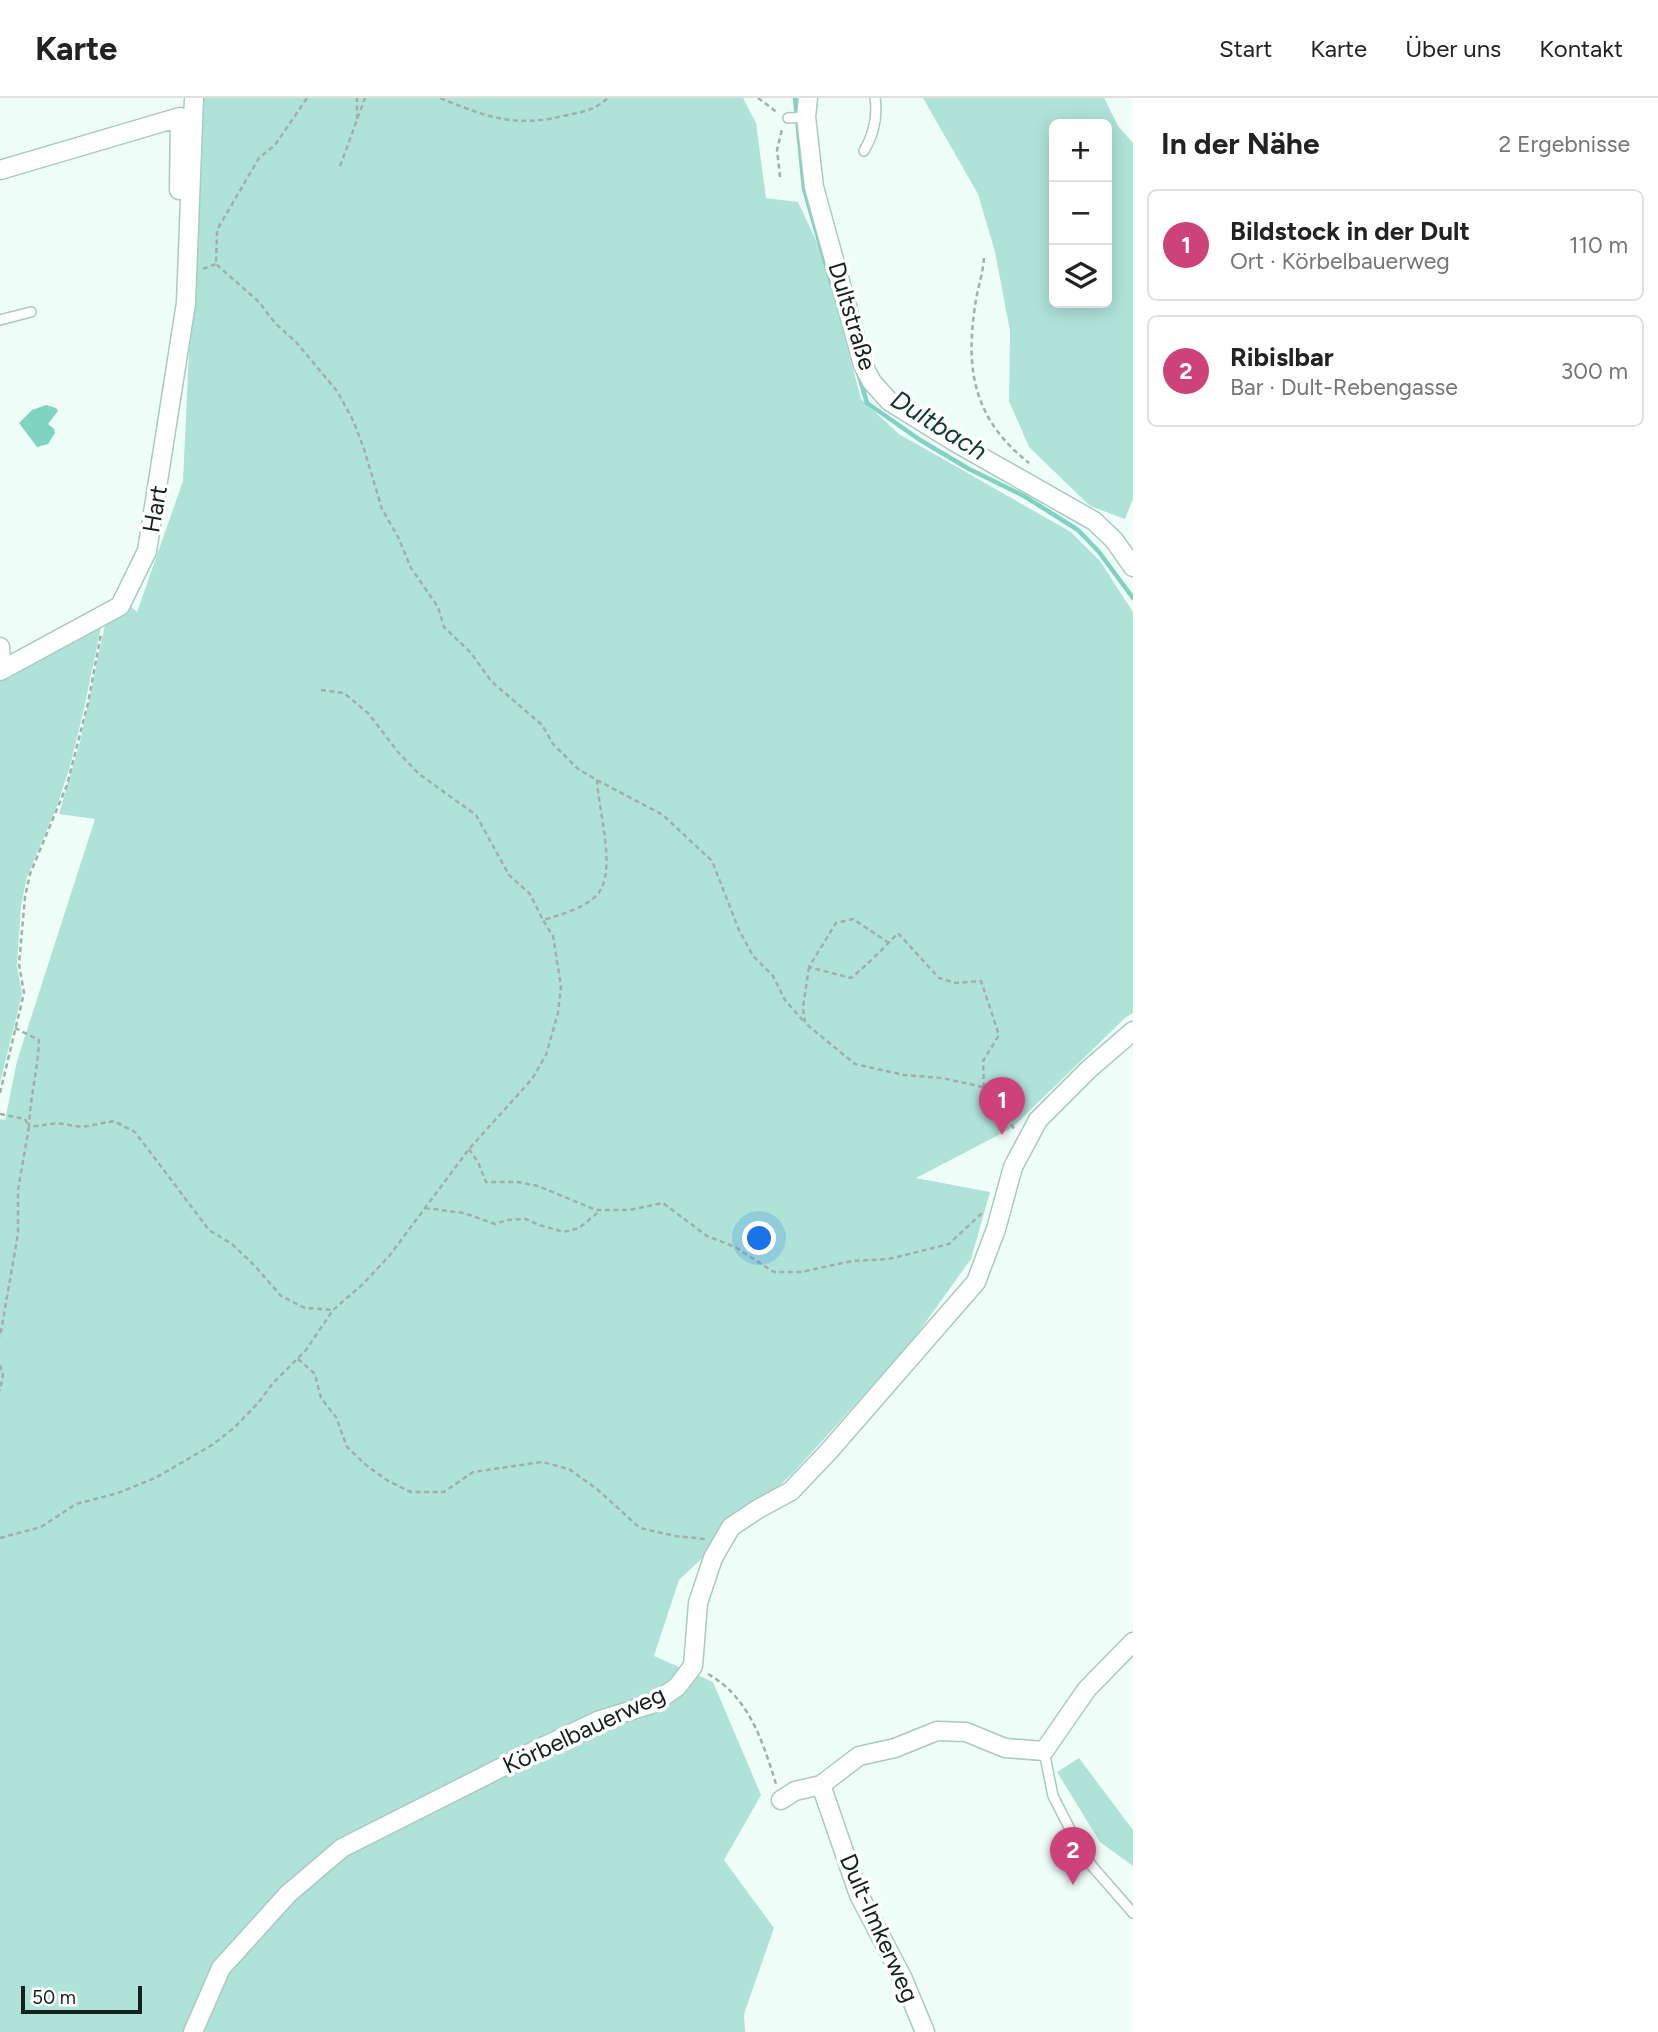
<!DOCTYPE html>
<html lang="de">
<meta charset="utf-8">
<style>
body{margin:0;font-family:Figtree,sans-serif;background:#f6f6f6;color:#222}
.controls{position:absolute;right:21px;top:21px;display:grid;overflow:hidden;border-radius:10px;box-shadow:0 4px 18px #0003}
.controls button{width:63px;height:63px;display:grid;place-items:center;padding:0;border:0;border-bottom:2px solid #e0e0e0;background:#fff;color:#222;font:35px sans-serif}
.scale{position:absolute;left:21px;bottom:18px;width:121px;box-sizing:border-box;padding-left:7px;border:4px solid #14211e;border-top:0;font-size:19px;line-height:24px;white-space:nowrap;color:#14211e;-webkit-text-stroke:5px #fff;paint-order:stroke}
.you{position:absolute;left:760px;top:1141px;width:24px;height:24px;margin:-18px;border:5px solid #fff;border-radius:50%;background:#1a73e8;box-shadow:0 0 0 10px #1a73e833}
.badge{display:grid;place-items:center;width:46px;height:46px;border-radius:50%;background:#cd4279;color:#fff;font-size:23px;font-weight:700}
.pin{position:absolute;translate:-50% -58px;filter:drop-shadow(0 2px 4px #0008)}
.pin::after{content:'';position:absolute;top:37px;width:24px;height:21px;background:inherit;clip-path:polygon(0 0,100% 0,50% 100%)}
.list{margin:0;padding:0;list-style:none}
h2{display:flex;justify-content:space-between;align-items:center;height:91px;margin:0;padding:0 28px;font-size:30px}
h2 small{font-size:23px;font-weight:400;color:#767676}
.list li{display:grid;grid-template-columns:46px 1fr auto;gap:21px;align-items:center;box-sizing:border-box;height:112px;margin:0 14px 14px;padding:0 14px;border:2px solid #e0e0e0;border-radius:10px}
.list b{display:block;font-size:26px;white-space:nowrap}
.list p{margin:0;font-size:23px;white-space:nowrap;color:#767676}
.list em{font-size:23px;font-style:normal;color:#767676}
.icon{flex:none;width:38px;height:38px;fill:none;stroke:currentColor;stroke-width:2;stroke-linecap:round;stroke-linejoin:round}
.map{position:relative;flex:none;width:1133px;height:1934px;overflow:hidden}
header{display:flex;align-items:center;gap:42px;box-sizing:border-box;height:98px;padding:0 35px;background:#fff;border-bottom:2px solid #e0e0e0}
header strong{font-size:33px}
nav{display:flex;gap:38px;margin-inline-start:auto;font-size:24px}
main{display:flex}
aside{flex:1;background:#fff}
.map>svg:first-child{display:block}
</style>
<header>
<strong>Karte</strong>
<nav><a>Start</a><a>Karte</a><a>Über uns</a><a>Kontakt</a></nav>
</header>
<main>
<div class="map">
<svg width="1133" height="1934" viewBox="0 0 1133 1934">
<rect width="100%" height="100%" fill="#f0fefa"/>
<path fill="#b0e3d8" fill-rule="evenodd" d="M 185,0 L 743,0 L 756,25 L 766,100 L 798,104 L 823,157 L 861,301 L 899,336 L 1071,434 L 1100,463 L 1133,514 L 1133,915 L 1125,920 L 1012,1030 L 916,1080 L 990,1094 L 971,1161 L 910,1246 L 794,1374 L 679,1482 L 654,1558 L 713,1584 L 761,1697 L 724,1762 L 774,1830 L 744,1916 L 745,1934 L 0,1934 L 0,1021 L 5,1022 L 17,963 L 95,721 L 59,716 L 80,644 L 107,517 L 125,503 L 137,514 L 183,383 L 197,80 Z
M 923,0 L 1104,0 L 1118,28 L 1133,45 L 1133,401 L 1125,421 L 1090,408 L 1029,349 L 1009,303 L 1010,233 L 995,154 L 978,96 ZM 1054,26 L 1107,26 L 1107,205 L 1054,205 Z
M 101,529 L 84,611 L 70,668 L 57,708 L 27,779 L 21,808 L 17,868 L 22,896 L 0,985 L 0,577 L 52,548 Z
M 1079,1660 L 1133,1732 L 1133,1768 L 1100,1744 L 1057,1674 Z"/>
<path fill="#7ed3c2" d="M 46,307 L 56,310 L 58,313 L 48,326 L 54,331 L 55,335 L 48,346 L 37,349 L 19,325 L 32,312 Z"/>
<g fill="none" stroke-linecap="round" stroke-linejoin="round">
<path stroke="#7ed3c2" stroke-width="4.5" d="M 795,0 L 804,91 L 832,188
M 858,274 L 867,305 L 920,342 L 969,371 L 1024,398 L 1078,432 L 1099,454 L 1133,500"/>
<g stroke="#a9cac3" stroke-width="12">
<path id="lane" d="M 788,20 L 806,19
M 864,53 C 874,36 878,20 875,0
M 0,222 L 31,214
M 1044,1653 L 1053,1698 L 1074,1739 L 1092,1768 L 1133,1815"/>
</g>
<g stroke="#a9cac3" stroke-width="21">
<path id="street" d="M 808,0 L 806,19 L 814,89 L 863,267 L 872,284 L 889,303 L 955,344 L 1094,423 L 1114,442 L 1133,469
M 0,72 L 180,19 L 179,92
M 0,549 L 2,571
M 0,573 L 120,508 L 147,453 L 186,205 L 194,0
M 821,1687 L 859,1797 L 903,1881 L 925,1934
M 781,1702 L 795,1693 L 821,1687 L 859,1658 L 895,1650 L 937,1633 L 966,1634 L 1005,1650 L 1044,1653 L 1087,1591 L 1133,1544
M 193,1934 L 221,1870 L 288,1796 L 342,1750 L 534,1653 L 600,1622 L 652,1606 L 677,1589 L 693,1568 L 698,1505 L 713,1460 L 731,1429 L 758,1411 L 791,1393 L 829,1353 L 976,1184 L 996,1131 L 1013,1069 L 1038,1022 L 1089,971 L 1133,933"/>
</g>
<path stroke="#a1afab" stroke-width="2.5" stroke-dasharray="5 3.5" stroke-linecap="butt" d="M 440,0 C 489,20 516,30 568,17 C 586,13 594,12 608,0
M 758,0 L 778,15
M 357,21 L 357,0
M 340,68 L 365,0
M 780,79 L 777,52 L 782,31
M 984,160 C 983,176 977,192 975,208 C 965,275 975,322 1029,365
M 203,171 L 216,166
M 321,592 L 344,595 L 369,616 L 398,654 L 419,676 L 476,717 L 509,777 L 530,796 L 543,822
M 597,682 L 663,717 L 712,763 L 739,832 L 753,858 L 773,878 L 785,902 L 805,925
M 889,845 L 853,821 L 836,825 L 809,869 L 851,880 C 868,866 883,851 898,835 L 939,880 L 956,885 L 981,883 L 999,937 L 983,963 L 984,990 L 1015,1032
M 809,869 L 803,909 L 805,925 L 855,966 L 904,977 L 942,980 L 983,989
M 15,930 L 39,942 C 38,971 30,999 29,1029 L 57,1025 L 82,1029 L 114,1023 L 135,1034 L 209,1132 L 232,1146 L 255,1168 L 281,1198 L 305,1210 L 333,1212
M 0,995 L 24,895 L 19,866 L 25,799 L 30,776 L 67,687 L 88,605 L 101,536
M 0,1016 L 25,1021 L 29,1029 L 18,1092 L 18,1136 L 0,1239
M 469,1051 L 478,1064 L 486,1084 L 518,1084 L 538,1088 L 596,1112 L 629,1112 L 663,1105 L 707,1138 L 735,1149 L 774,1174 L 801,1174 L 852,1163 L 889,1161 L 949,1146 L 982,1115
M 425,1110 L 464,1115 L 495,1126 L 507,1122 L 526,1121 L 539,1127 L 564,1134 L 579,1130 L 601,1112
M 298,1261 L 315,1276 L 321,1300 L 336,1319 L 347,1349 L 366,1367 L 388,1383 L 411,1394 L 444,1394 L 473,1374 L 542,1364 L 569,1371 L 598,1392 L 640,1430 L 675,1438 L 706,1441
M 0,1267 L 3,1277 L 0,1293
M 0,1440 L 41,1429 L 76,1406 L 118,1395 L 155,1380 L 212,1347 L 234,1330 L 259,1304 L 273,1285 L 306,1252 L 333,1212 L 363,1186 L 390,1157 L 469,1051 L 532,981 L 546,957 L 558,915 L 561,888 L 553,838 L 543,822 C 560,817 593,808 601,791 C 615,767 598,709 597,682 L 578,671 L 553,646 L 542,627 L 491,583 L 471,555 L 444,529 L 438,509 L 411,470 L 398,439 L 382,411 L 364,351 L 353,322 L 337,293 L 296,244 L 275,225 L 259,204 L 216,166 L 217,132 L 259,60 L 275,47 L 307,0
M 708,1576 C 749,1599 763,1644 776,1686"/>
<use href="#lane" stroke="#fff" stroke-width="9"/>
<use href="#street" stroke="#fff" stroke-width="18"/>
</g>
<g text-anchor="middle" stroke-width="7" stroke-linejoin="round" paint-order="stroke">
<g font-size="24" fill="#14211e" stroke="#fff">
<text transform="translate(852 218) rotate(73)" y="8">Dultstraße</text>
<text transform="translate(155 411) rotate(-80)" y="8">Hart</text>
<text transform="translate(584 1632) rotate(-25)" y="8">Körbelbauerweg</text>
<text transform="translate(879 1830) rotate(66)" y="8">Dult-Imkerweg</text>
</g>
<g font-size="26" font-style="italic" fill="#0f3831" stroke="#fff">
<text transform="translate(939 327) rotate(32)" y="9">Dultbach</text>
</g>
</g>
</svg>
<div class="controls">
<button>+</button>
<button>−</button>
<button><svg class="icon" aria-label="layers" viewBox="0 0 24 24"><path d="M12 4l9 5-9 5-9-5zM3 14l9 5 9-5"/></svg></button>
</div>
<div class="scale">50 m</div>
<div class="you"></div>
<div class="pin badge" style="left:1002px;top:1037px">1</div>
<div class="pin badge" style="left:1073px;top:1787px">2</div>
</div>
<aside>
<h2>In der Nähe<small>2 Ergebnisse</small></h2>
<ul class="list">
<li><span class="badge">1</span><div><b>Bildstock in der Dult</b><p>Ort · Körbelbauerweg</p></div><em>110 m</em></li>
<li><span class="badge">2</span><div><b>Ribislbar</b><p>Bar · Dult-Rebengasse</p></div><em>300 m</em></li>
</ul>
</aside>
</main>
